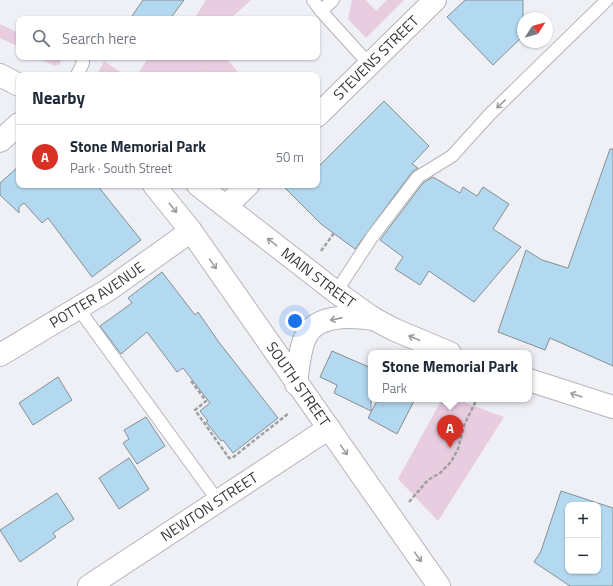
<!DOCTYPE html>
<meta charset="utf-8">
<style>
body{margin:0;font-family:"Titillium Web",sans-serif;background:#f6f6f7;color:#1f2937}
.controls{position:absolute;right:12px;bottom:12px;display:grid;overflow:hidden;border-radius:8px;box-shadow:0 1px 3px #0004}
.controls button{width:36px;height:36px;display:grid;place-items:center;padding:0;border:0;border-bottom:1px solid #e0e1e3;background:#fff;color:#1f2937;font:20px sans-serif}
.compass{position:absolute;left:517px;top:12px;width:36px;height:36px;border-radius:50%;background:#fff;box-shadow:0 1px 3px #0004;rotate:54deg}
.you{position:absolute;left:295px;top:321px;width:14px;height:14px;margin:-10px;border:3px solid #fff;border-radius:50%;background:#1a73e8;box-shadow:0 0 0 6px #1a73e833}
.badge{display:grid;place-items:center;width:26px;height:26px;border-radius:50%;background:#d93025;color:#fff;font-size:13px;font-weight:700}
.pin{position:absolute;translate:-50% -33px;filter:drop-shadow(0 1px 2px #0008)}
.pin::after{content:'';position:absolute;top:21px;width:14px;height:12px;background:inherit;clip-path:polygon(0 0,100% 0,50% 100%)}
.popup{position:absolute;left:368px;top:350px;width:164px;height:52px;box-sizing:border-box;display:grid;place-content:center;border-radius:8px;background:#fff;filter:drop-shadow(0 1px 3px #0005);font-size:13px;white-space:nowrap;color:#747a83}
.popup b{font-size:15px;color:#1f2937}
.popup::after{content:'';position:absolute;left:50%;top:100%;margin-left:-8px;border:8px solid transparent;border-top-color:#fff}
.list{margin:0;padding:0;list-style:none}
h2{display:flex;justify-content:space-between;align-items:center;height:52px;margin:0;padding:0 16px;font-size:17px}
h2 small{font-size:13px;font-weight:400;color:#747a83}
.list li{display:grid;grid-template-columns:26px 1fr auto;gap:12px;align-items:center;box-sizing:border-box;height:64px;padding:0 16px;border-top:1px solid #e0e1e3}
.list b{display:block;font-size:15px;white-space:nowrap}
.list p{margin:0;font-size:13px;white-space:nowrap;color:#747a83}
.list em{font-size:13px;font-style:normal;color:#747a83}
.icon{flex:none;width:22px;height:22px;fill:none;stroke:currentColor;stroke-width:2;stroke-linecap:round;stroke-linejoin:round}
.map{position:relative;flex:none;width:613px;height:586px;overflow:hidden}
.search{position:absolute;background:#fff;box-shadow:0 1px 3px #0004;left:16px;top:16px;width:304px;height:44px;display:flex;align-items:center;gap:10px;box-sizing:border-box;padding:0 14px;border-radius:8px;color:#747a83;font-size:15px}
.panel{position:absolute;background:#fff;box-shadow:0 1px 3px #0004;left:16px;top:72px;width:304px;height:116px;border-radius:8px}
.map>svg:first-child{display:block}
</style>
<div class="map">
<svg width="613" height="586" viewBox="0 0 613 586">
<rect width="100%" height="100%" fill="#eef0f6"/>
<path fill="#e8cde0" d="M 206,0 L 251,0 L 230,19 L 194,19 Z
M 352,0 L 366,0 L 376,11 L 387,0 L 404,0 L 366,38 L 348,19 Z
M 0,24 L 19,33 L 19,47 L 0,38 Z
M 37,57 L 61,57 L 62,58 L 60,64 L 54,66 Z
M 149,57 L 225,57 L 238,72 L 235,75 L 210,75 L 206,71 L 202,75 L 137,75 Z
M 104,61 L 125,75 L 97,75 Z
M 442,399 L 455,399 L 504,417 L 438,521 L 398,479 Z"/>
<path fill="#b3d9f0" stroke="#888e91" fill-rule="evenodd" d="M 143,0 L 184,0 L 170,19 L 130,19 Z
M 465,0 L 523,0 L 523,36 L 493,65 L 447,17 Z
M 384,101 L 429,146 L 412,164 L 418,168 L 412,172 L 355,249 L 321,224 L 282,185 L 317,185 L 317,168 Z
M 610,149 L 613,149 L 613,366 L 550,338 L 545,350 L 498,332 L 526,250 L 542,260 L 568,268 Z
M 19,166 L 19,185 L 97,185 L 141,240 L 92,277 L 48,218 L 42,223 L 24,203 L 19,207 L 19,213 L 0,195 L 0,183 Z
M 433,177 L 460,193 L 463,187 L 477,196 L 483,187 L 509,204 L 493,229 L 521,247 L 474,302 L 429,271 L 420,285 L 395,269 L 403,257 L 380,240 L 423,183 Z
M 162,272 L 195,315 L 198,312 L 218,341 L 278,418 L 233,453 L 223,440 L 221,441 L 206,422 L 208,421 L 200,411 L 210,403 L 183,368 L 177,372 L 147,332 L 121,354 L 100,326 L 132,303 L 128,298 Z
M 332,351 L 371,368 L 371,411 L 334,393 L 337,385 L 320,377 Z
M 58,377 L 72,400 L 33,425 L 19,403 Z
M 378,399 L 415,399 L 397,434 L 368,418 Z
M 146,417 L 165,446 L 137,464 L 123,443 L 129,439 L 124,430 Z
M 129,458 L 149,489 L 119,509 L 99,478 Z
M 561,491 L 613,508 L 613,586 L 570,586 L 534,562 L 541,551 ZM 568,505 L 598,505 L 598,571 L 568,571 Z
M 57,493 L 74,519 L 53,533 L 56,537 L 20,562 L 0,530 Z"/>
<g fill="none" stroke-linecap="round" stroke-linejoin="round">
<g stroke="#b3b5bb" stroke-width="14">
<path id="lane" d="M 313,0 L 321,11
M 333,0 L 321,11 L 369,64
M 77,75 L 83,63 L 82,57
M 336,292 L 372,237 L 418,177 L 452,156 L 490,114 L 607,0
M 78,308 L 218,501"/>
</g>
<g stroke="#b3b5bb" stroke-width="24">
<g id="street">
<path id="s1" d="M 317,116 L 435,0"/>
<path d="M 0,141 L 19,124"/>
<path d="M 226,206 L 248,185"/>
<path id="s2" d="M 0,355 L 108,290 L 191,231"/>
<path d="M 296,384 C 298,369 299,352 305,338 C 316,313 353,316 374,319"/>
<path id="s3" d="M 89,586 L 329,428"/>
</g>
</g>
<g stroke="#b3b5bb" stroke-width="24">
<g id="secondary">
<path d="M 0,75 L 19,85"/>
<path id="s4" d="M 154,185 L 191,231 L 439,586"/>
<path id="s5" d="M 198,185 L 336,292 L 374,319 L 395,330 L 450,353"/>
<path d="M 529,380 L 613,407"/>
</g>
</g>
<path stroke="#9ea0a4" stroke-width="2.5" stroke-dasharray="4 2" stroke-linecap="butt" d="M 321,251 L 334,233
M 191,381 L 206,401 L 195,410 L 229,458 L 232,458 L 289,413
M 409,502 L 428,480 L 440,473 L 451,462 L 458,449 L 464,425 L 477,399"/>
<use href="#lane" stroke="#fff" stroke-width="12"/>
<use href="#street" stroke="#fff" stroke-width="22"/>
<use href="#secondary" stroke="#fff" stroke-width="22"/>
</g>
<defs><path id="oneway-shaft" d="M-6 0H5M1.5-3L5.5 0L1.5 3" fill="none" stroke-width="1.6" stroke-linecap="round" stroke-linejoin="round"/></defs>
<g stroke="#9a9b9c">
<use href="#oneway-shaft" transform="translate(501 104) rotate(136)"/>
<use href="#oneway-shaft" transform="translate(173 208) rotate(51)"/>
<use href="#oneway-shaft" transform="translate(272 242) rotate(-142)"/>
<use href="#oneway-shaft" transform="translate(213 264) rotate(55)"/>
<use href="#oneway-shaft" transform="translate(336 319) rotate(169)"/>
<use href="#oneway-shaft" transform="translate(414 338) rotate(-157)"/>
<use href="#oneway-shaft" transform="translate(576 395) rotate(-162)"/>
<use href="#oneway-shaft" transform="translate(344 450) rotate(55)"/>
<use href="#oneway-shaft" transform="translate(418 557) rotate(55)"/>
</g>
<g text-anchor="middle" stroke-width="3.5" stroke-linejoin="round" paint-order="stroke">
<g font-size="15" fill="#363739" stroke="#eef0f6">
<text dy="5" stroke="none"><textPath href="#s1" startOffset="83">STEVENS STREET</textPath></text>
<text dy="5" stroke="none"><textPath href="#s5" startOffset="152">MAIN STREET</textPath></text>
<text dy="5" stroke="none"><textPath href="#s2" startOffset="114">POTTER AVENUE</textPath></text>
<text dy="5" stroke="none"><textPath href="#s4" startOffset="246">SOUTH STREET</textPath></text>
<text dy="5" stroke="none"><textPath href="#s3" startOffset="144">NEWTON STREET</textPath></text>
</g>
</g>
</svg>
<div class="controls">
<button>+</button>
<button>−</button>
</div>
<svg class="compass" viewBox="-18 -18 36 36"><path d="M0-13l5 13h-10z" fill="#e53935"/><path d="M0 13l5-13h-10z" fill="#747a83"/></svg>
<div class="you"></div>
<div class="pin badge" style="left:450px;top:448px">A</div>
<div class="popup"><b>Stone Memorial Park</b>Park</div>
<div class="search"><svg class="icon" aria-label="search" viewBox="0 0 24 24"><circle cx="10" cy="10" r="6"/><path d="M15 15l6 6"/></svg>Search here</div>
<section class="panel">
<h2>Nearby<small></small></h2>
<ul class="list">
<li><span class="badge">A</span><div><b>Stone Memorial Park</b><p>Park · South Street</p></div><em>50 m</em></li>
</ul>
</section>
</div>
